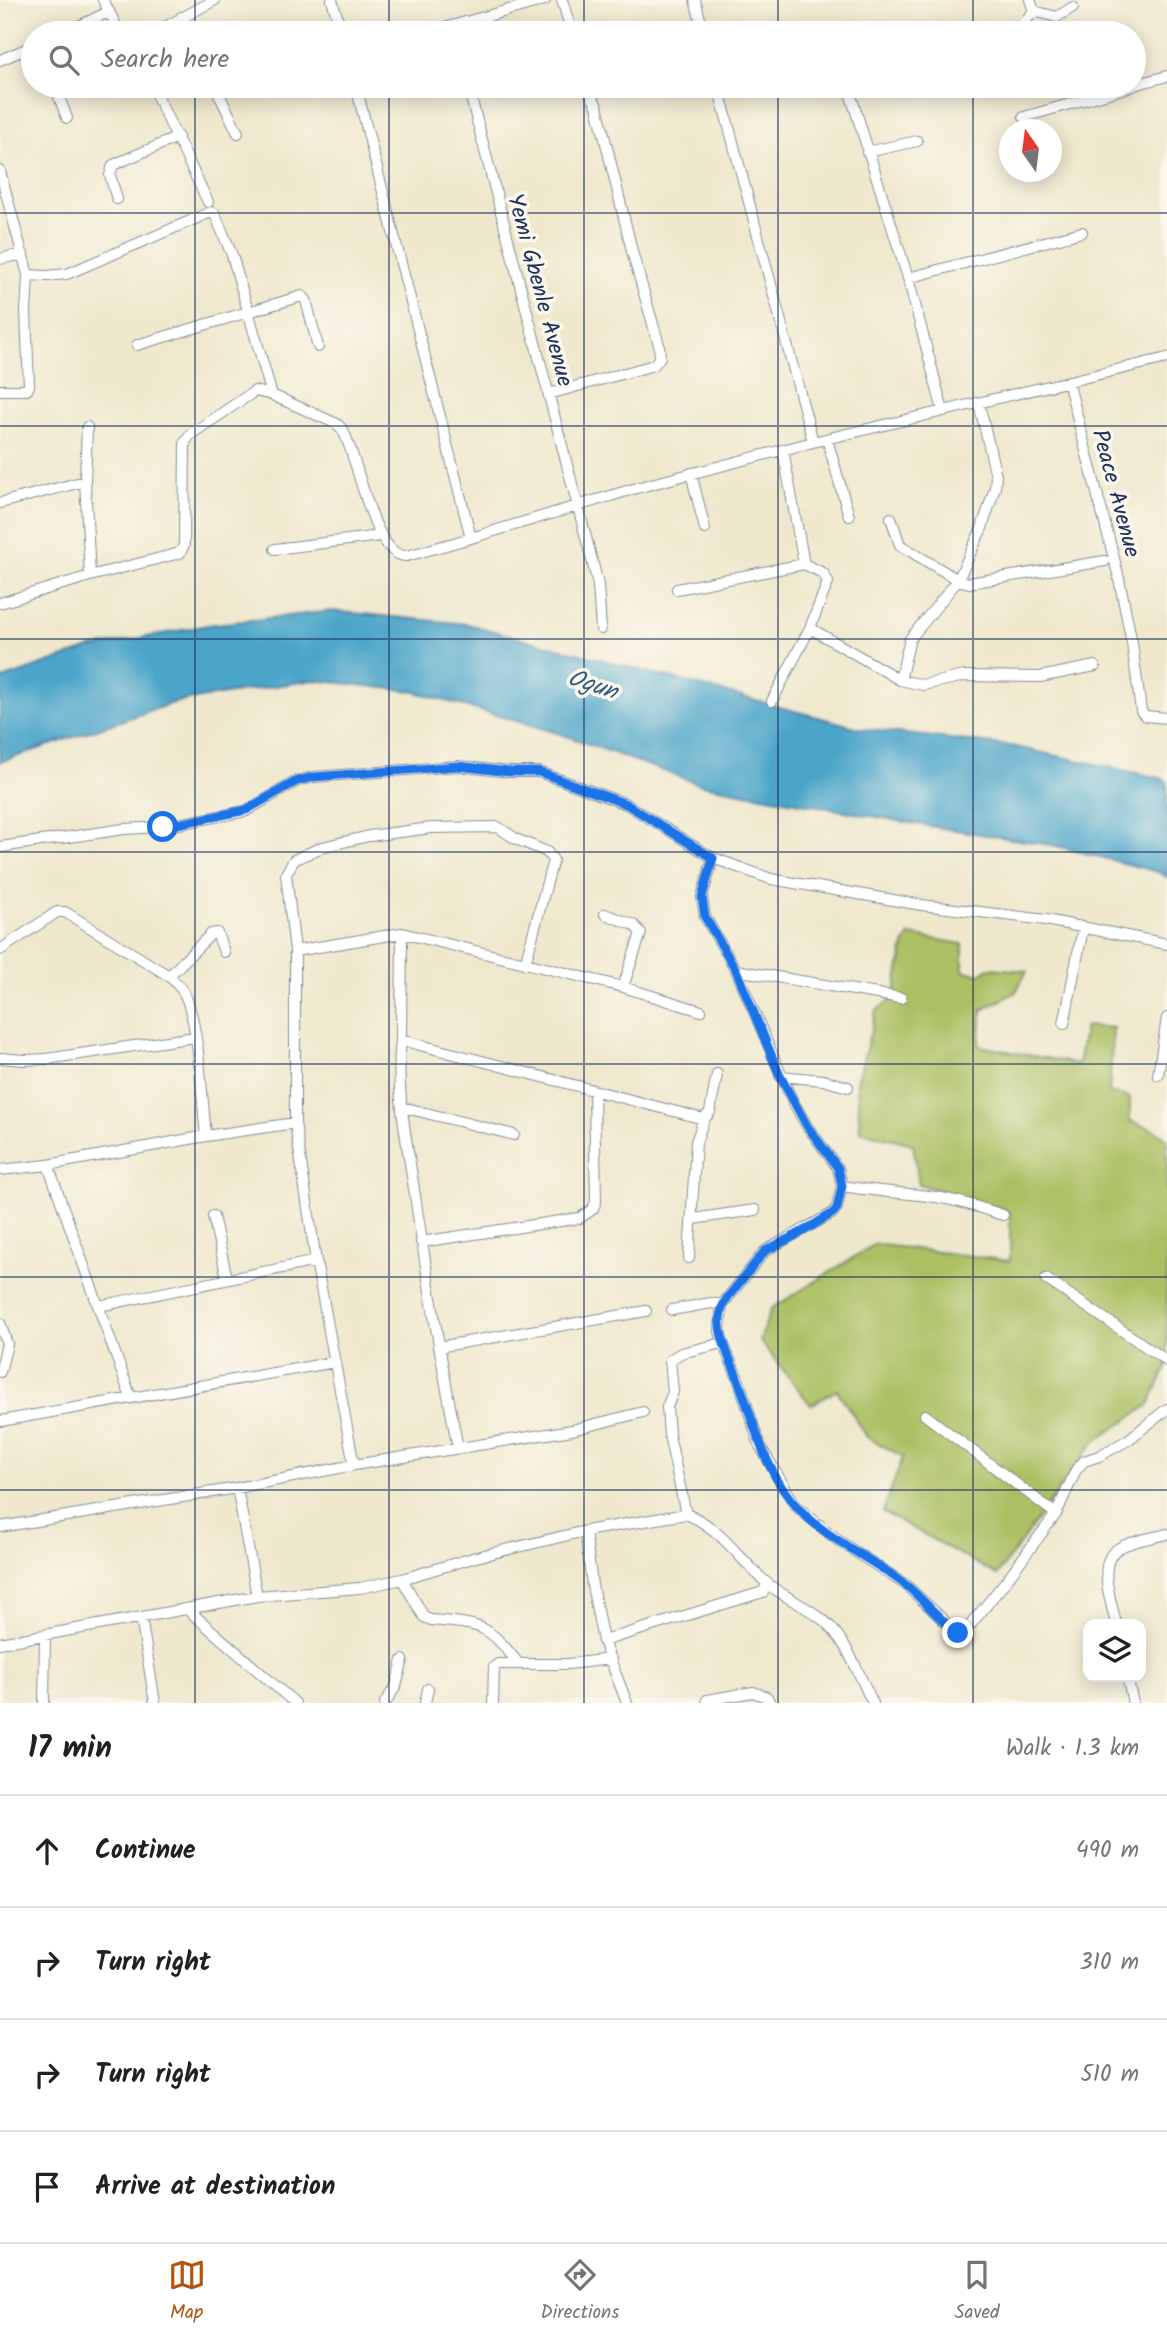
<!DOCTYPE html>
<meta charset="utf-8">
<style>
body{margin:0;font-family:Kalam,sans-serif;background:#f2f2f2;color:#202124}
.controls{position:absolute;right:21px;bottom:21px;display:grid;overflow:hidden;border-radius:14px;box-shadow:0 4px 18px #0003}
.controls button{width:63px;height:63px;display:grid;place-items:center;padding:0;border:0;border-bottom:2px solid #e0e0e0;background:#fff;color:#202124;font:35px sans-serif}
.compass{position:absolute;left:999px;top:119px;width:63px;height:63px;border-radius:50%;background:#fff;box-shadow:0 4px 18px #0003;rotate:346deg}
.stop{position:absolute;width:21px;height:21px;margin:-16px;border:5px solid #1a73e8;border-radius:50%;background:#fff}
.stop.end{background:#1a73e8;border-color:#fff;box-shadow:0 2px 7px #0008}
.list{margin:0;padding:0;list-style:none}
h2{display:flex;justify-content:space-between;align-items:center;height:91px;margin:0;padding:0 28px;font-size:30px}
h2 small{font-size:23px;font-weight:400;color:#757577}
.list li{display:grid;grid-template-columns:46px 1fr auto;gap:21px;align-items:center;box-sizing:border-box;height:112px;padding:0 28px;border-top:2px solid #e0e0e0}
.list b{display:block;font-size:26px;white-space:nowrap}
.list em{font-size:23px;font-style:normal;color:#757577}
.icon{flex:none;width:38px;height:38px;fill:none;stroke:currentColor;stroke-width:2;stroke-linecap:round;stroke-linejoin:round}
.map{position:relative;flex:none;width:1167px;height:1703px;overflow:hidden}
.search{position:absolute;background:#fff;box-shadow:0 4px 18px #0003;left:21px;right:21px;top:21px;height:77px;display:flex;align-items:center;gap:18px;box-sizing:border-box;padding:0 24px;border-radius:38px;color:#757577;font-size:26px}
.sheet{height:539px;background:#fff}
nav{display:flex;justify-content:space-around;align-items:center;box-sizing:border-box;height:98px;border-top:2px solid #e0e0e0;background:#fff;font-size:19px;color:#757577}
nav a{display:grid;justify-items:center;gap:4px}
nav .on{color:#b45309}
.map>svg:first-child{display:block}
</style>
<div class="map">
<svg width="1167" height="1703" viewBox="0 0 1167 1703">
<rect width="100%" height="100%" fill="#fbf7ec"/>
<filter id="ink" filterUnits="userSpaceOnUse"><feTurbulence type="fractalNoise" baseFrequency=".0143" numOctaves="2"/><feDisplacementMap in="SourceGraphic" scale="14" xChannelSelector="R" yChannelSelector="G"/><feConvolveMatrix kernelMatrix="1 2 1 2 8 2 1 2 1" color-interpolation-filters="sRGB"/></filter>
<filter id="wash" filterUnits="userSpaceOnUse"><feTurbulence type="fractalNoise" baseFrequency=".00686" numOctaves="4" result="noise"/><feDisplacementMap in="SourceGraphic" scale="28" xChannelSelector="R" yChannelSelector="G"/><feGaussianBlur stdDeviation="1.57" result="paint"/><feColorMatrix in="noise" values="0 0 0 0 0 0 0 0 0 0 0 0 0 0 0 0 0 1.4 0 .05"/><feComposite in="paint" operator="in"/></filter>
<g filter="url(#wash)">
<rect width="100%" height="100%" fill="#efe8cd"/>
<path fill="#acc064" stroke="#647861" stroke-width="2" d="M 910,935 L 963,944 L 963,971 L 980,974 L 989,968 L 1027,971 L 1016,992 L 982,1010 L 979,1046 L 1078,1064 L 1085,1026 L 1113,1028 L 1109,1092 L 1130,1098 L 1130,1121 L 1150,1128 L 1167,1138 L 1167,1366 L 1149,1405 L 1094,1442 L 997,1575 L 883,1512 L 903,1457 L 867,1437 L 837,1390 L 811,1405 L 760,1341 L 771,1309 L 875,1244 L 1010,1261 L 1010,1212 L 919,1184 L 913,1144 L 860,1131 L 857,1083 L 876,1011 L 894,997 L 904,945 Z"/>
<path fill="#4ba5c9" stroke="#336a94" stroke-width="2" d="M 331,611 L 467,624 L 863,729 L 1011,746 L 1160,778 L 1167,781 L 1167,877 L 1158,872 L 1057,846 L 910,823 L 702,785 L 561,734 L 412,691 L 313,680 L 176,702 L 0,762 L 0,680 L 90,648 L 208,625 Z"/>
</g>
<g filter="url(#ink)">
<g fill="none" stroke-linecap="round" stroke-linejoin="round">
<g stroke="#858c96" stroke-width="12">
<path id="minor" d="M 103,0 L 120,33
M 332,0 L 342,33
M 562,0 L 572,33
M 695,0 L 704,33
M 1034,11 L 1057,17 L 1073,7
M 181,17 L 189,33
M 65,33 L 108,12
M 154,33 L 215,0
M 426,33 L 545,0
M 1002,33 C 1020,28 1022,25 1034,11 L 1030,0
M 0,60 L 33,46
M 1134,85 L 1167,76
M 55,86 L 67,118
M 152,86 L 208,202
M 215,86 L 238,133
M 356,86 L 471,538 L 640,487 L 813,442 L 1167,358
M 468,86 L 594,568 L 598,585 L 601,629
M 718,86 L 813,442
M 848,86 L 908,278 L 943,411
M 1024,117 L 1133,86
M 867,152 L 917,141
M 0,171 L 28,275 L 26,312 L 29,386 L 27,390 L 0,390
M 117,199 L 110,175 L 113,165 L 178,137
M 0,259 L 23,254
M 28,275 L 47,276 L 67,274 L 211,212 L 215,214 L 232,255 L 272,395
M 908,278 L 1082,232
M 137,345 L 302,296 L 306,300 L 318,347
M 1068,381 L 1118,574 L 1132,643 L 1141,711 L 1145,716 L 1167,718
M 549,394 L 654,365 L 660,357 L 659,345 L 633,255 L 597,106 L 586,86
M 87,427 L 85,481 L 90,576
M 827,439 L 849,516
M 691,473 L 705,529
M 0,503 L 85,481
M 891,518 L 900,545 L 958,580 L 969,583 L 1105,561
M 275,549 L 380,536
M 677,589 L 804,564
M 0,603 L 90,576 L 180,553 L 184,545 L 185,442 L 191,434 L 255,391 L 272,395 L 337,424 L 342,429 C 358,454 372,558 407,556 L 471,538
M 810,628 L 900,680 L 923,685 L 965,676 L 1040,677 L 1095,666
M 900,680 L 910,639 L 958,580 L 982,528 L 995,488 L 996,476 L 979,403
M 772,701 L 810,628 L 828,582 L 823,573 L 804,564 L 783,450
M 0,847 L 124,829 L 163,827 L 246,811 L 297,781 L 314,777 L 458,766 L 509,772 L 539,772 L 626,804 L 713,858 L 771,879 L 922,905 L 1046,920 L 1167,944
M 713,858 L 702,897 L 705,917 L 736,970 L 792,1100 L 807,1126 L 838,1168 L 842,1186 L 837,1207 L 833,1213 L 765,1251 L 722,1305 L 720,1331 L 723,1343 L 739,1381 L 760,1446 L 796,1506 L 839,1541 L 906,1585 L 954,1630 L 964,1633 L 1005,1582 L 1056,1514 L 1076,1470 L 1084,1461 L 1099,1456 L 1128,1440 L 1167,1409
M 605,914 L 634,925 L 641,933 L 623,987
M 402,933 L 401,1040 C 395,1089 407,1141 414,1189 C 427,1276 441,1362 458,1448
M 0,950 L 57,912 L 65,912 L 169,976 C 174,981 180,986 184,993 C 199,1022 202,1100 206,1136
M 295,951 L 402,933 L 623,987 L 701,1011
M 736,970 L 901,998
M 169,976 L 211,934 L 217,933 L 224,952
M 1064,1024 L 1083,928
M 401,1040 L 704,1119
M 0,1058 L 25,1060 L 46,1059 L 195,1037
M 1158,1075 L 1167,1018
M 780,1076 L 823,1080 L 848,1087
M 402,1107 L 514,1135
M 48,1165 L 131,1398
M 0,1170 L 48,1165 L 206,1136 L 295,1123
M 842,1186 C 873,1191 904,1193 935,1197 C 958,1200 981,1208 1003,1215
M 213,1216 L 227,1278
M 693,1219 L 755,1210
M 421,1242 L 580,1218 L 593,1209 L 596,1201 L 594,1091
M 689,1258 L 696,1142 L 704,1119 L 710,1112 L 717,1074
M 1046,1279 L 1167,1361
M 99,1306 L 316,1261
M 672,1310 L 711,1303 L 722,1305
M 0,1323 L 7,1344 L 0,1372
M 438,1347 L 646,1311
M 925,1415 L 1056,1514
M 1,1421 L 335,1362
M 354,1465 L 316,1261 L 295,1123 L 295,951 L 286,874 L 294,860 L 322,847 L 369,836 L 431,828 L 498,827 L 516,839 L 547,852 L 553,860 L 525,964
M 237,1488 L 257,1596
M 686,1514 L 669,1435 L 667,1407 L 673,1392 L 670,1360 L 681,1353 L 723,1343
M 0,1527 L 237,1488 L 354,1465 L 572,1430 L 643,1412
M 585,1531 L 592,1585 L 603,1641 L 627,1703
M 402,1579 L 424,1617 L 431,1620 C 482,1625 485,1622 518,1663
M 187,1609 L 295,1703
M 141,1617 L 155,1703
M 1116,1624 C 1112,1603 1095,1561 1119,1548 C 1133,1540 1152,1538 1167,1534
M 603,1641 L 763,1592 L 768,1584
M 0,1643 L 257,1596 L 360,1588 L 402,1579 L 476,1557 L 585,1531 L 686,1514 C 720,1526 741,1562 768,1584 C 789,1601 817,1610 834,1631 C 851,1651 861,1680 873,1703
M 1127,1677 L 1133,1703
M 707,1700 L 753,1692 L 767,1697 L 770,1703
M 44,1703 L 45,1636
M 385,1703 L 396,1686 L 403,1660
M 425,1703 L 428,1689
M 493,1703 L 494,1667 L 498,1664 L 568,1664 L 611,1659"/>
</g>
<use href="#minor" stroke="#fff" stroke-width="10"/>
</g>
</g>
<g fill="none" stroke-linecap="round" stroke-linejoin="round" filter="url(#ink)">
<path stroke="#1a73e8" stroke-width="9" d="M 163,827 L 246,810 L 297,781 L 314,777 L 458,766 L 509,772 L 539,772 L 626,804 L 713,858 L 702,897 L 705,917 L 736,970 L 780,1076 L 807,1126 L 838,1168 L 842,1186 L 837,1208 L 833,1213 L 802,1232 L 765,1251 L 728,1297 C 709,1322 728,1352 737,1377 C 754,1421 764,1473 798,1508 C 829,1541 872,1558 907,1586 C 924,1600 939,1620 958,1633"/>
</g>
<path fill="none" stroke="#1b2f5e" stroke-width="2" stroke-opacity="0.55" d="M 195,0 L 195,33M 389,0 L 389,33M 584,0 L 584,33M 778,0 L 778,33M 973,0 L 973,33M 195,86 L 195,1703M 389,86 L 389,1703M 584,86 L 584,1703M 778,86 L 778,1703M 973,86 L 973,1703M 0,213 L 1167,213M 0,426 L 1167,426M 0,639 L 1167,639M 0,852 L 1167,852M 0,1064 L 1167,1064M 0,1277 L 1167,1277M 0,1490 L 1167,1490"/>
<g text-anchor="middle" stroke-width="7" stroke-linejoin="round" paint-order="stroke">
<g font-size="23" fill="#1b2f5e" stroke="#fbf7ec">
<text transform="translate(541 290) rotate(75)" y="8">Yemi Gbenle Avenue</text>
<text transform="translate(1117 493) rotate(75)" y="8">Peace Avenue</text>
</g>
<g font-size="24" font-style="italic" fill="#2c5883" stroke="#fbf7ec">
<text transform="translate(593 684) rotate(18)" y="8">Ogun</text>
</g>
</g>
</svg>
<div class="controls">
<button><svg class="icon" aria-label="layers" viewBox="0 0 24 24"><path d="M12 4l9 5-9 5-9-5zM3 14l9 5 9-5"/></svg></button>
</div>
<svg class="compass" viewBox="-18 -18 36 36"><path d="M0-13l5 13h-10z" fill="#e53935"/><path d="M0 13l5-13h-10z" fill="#757577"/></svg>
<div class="stop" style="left:163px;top:827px"></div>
<div class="stop end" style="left:958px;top:1633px"></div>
<div class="search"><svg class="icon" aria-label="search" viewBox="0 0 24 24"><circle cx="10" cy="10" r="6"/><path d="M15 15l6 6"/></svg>Search here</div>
</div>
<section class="sheet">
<h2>17 min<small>Walk · 1.3 km</small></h2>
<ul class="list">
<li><svg class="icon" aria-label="ahead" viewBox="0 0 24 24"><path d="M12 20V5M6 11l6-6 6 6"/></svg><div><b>Continue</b></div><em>490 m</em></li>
<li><svg class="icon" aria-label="right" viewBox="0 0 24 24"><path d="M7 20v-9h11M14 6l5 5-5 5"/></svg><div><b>Turn right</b></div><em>310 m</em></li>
<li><svg class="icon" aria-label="right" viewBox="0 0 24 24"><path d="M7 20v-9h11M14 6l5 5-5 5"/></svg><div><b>Turn right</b></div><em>510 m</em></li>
<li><svg class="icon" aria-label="arrive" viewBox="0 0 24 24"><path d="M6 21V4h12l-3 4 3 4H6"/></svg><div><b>Arrive at destination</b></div></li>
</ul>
</section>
<nav>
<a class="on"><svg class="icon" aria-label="map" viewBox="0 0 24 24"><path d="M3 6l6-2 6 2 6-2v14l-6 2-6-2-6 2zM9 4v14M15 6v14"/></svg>Map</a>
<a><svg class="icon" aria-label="directions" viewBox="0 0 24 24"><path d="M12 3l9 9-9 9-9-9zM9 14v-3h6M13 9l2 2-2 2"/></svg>Directions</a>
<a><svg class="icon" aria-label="saved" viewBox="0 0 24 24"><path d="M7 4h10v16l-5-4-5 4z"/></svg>Saved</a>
</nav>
